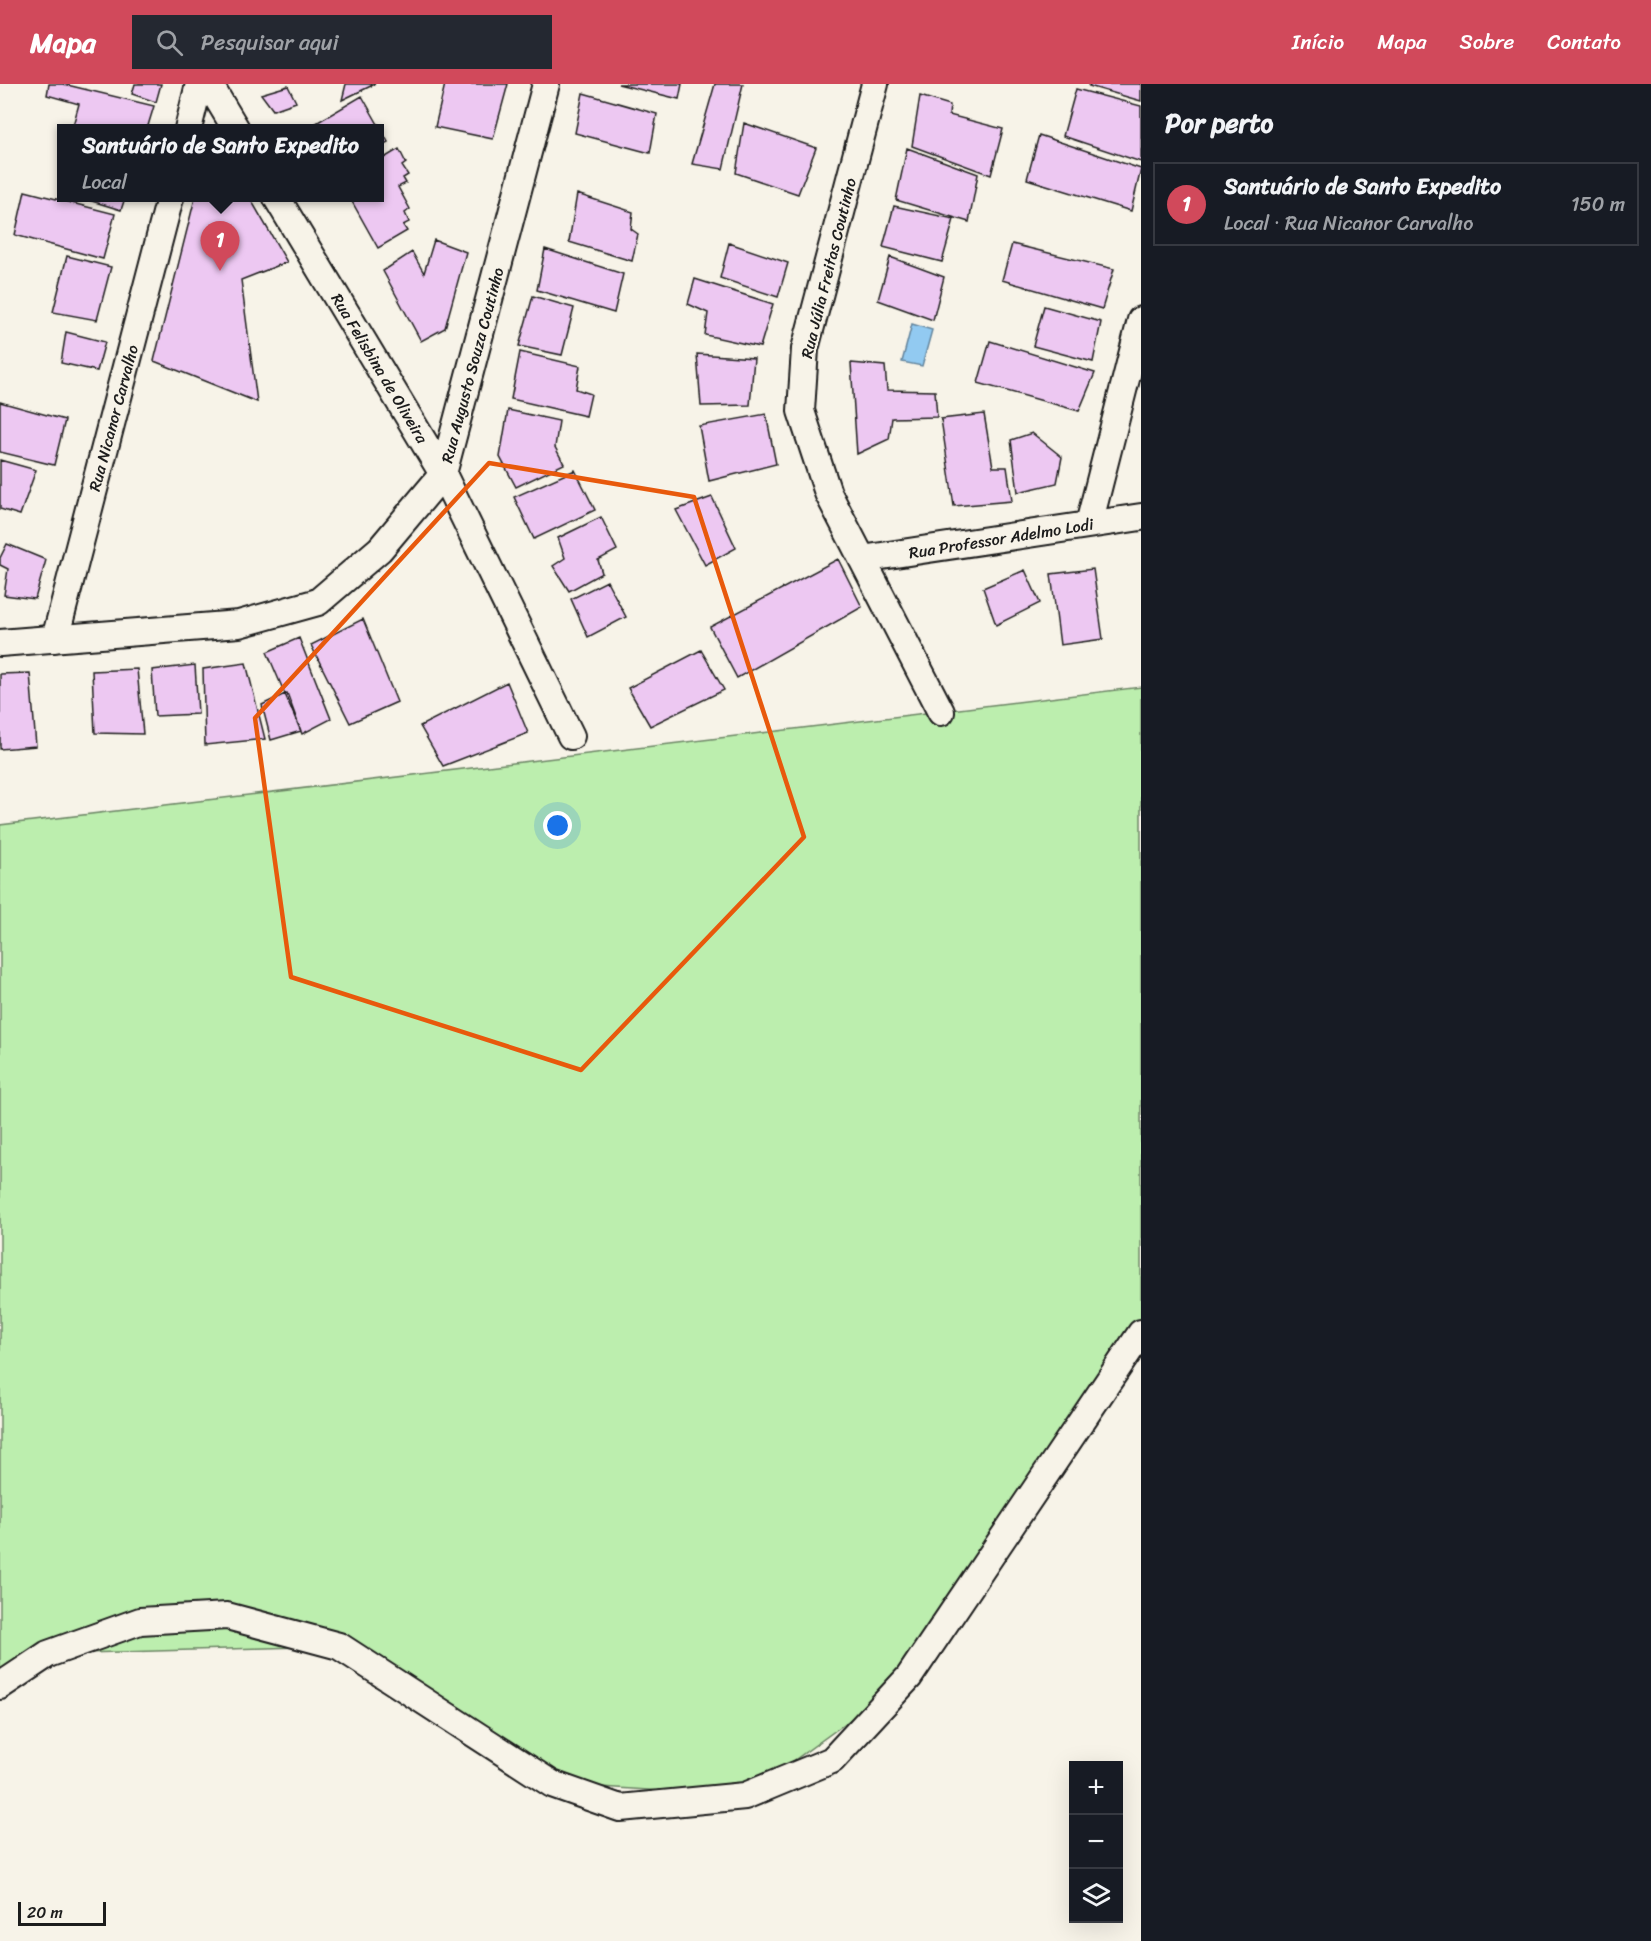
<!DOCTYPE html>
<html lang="pt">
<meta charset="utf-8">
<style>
body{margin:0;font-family:Sriracha,sans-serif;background:#242831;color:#f1f3f6}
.controls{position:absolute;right:18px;bottom:18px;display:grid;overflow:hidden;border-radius:0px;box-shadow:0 6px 24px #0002}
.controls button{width:54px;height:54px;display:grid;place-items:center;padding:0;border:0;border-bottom:2px solid #363941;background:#171b24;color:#f1f3f6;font:30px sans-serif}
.scale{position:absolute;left:18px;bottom:15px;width:88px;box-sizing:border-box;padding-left:6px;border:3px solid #1c1c1c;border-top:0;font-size:16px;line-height:21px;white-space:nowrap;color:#1c1c1c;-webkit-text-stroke:4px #f7f3e8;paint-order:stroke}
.you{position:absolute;left:558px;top:742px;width:21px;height:21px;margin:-15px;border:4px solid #fff;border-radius:50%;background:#1a73e8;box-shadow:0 0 0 9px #1a73e833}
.badge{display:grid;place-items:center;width:39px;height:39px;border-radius:50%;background:#d1495b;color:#fff;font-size:20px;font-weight:700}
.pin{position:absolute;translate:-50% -50px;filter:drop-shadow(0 2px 3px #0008)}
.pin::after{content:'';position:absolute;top:32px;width:21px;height:18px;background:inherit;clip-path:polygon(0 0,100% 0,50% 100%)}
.popup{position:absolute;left:57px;top:40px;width:327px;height:78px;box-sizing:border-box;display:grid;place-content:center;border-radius:0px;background:#171b24;filter:drop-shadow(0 2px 4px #0005);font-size:20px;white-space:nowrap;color:#9ea1a6}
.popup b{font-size:22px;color:#f1f3f6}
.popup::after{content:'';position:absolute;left:50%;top:100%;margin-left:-12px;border:12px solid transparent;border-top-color:#171b24}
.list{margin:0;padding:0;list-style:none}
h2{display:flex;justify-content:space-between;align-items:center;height:78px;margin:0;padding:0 24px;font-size:26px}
h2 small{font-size:20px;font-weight:400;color:#9ea1a6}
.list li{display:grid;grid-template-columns:39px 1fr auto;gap:18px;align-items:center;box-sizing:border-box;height:84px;margin:0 12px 12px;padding:0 12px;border:2px solid #363941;border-radius:0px}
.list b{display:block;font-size:22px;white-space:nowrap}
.list p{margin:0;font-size:20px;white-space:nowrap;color:#9ea1a6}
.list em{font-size:20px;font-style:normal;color:#9ea1a6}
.icon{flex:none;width:33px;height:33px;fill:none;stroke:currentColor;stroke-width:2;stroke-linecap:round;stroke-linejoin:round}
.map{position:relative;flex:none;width:1141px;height:1857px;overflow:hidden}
header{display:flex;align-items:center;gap:36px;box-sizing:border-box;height:84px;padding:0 30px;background:#d1495b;color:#fff}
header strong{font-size:28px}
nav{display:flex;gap:33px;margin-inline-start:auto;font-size:21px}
.search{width:420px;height:54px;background:#242831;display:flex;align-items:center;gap:15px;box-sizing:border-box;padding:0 21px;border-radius:0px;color:#9ea1a6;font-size:22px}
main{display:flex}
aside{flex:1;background:#171b24}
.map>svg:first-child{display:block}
</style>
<header>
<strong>Mapa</strong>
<div class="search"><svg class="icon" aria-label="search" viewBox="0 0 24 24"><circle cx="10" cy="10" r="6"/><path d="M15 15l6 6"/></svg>Pesquisar aqui</div>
<nav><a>Início</a><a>Mapa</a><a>Sobre</a><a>Contato</a></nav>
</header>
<main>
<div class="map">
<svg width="1141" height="1857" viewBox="0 0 1141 1857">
<rect width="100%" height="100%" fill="#f7f3e8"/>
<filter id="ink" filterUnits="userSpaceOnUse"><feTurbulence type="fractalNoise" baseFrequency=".0167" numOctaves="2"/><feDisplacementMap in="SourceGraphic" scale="12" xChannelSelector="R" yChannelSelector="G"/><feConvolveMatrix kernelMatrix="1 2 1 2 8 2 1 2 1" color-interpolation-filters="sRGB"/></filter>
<g filter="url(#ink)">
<path fill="#bceeae" stroke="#6c8565" stroke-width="1.5" d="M 1141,603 L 1141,1240 L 909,1593 L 745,1712 L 552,1700 L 339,1562 L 48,1570 L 0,1602 L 0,741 Z"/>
<path fill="#92caf1" stroke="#63849c" stroke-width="1.5" d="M 912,240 L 932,246 L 922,282 L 902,278 Z"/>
<path fill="#edc8f2" stroke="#1c1c1c" stroke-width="1.5" d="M 49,0 L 63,0 L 154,22 L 147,45 L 72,45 L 79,20 L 47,11 Z
M 135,0 L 161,0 L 156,18 L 132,10 Z
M 346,0 L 375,0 L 342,16 Z
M 445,0 L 508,0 L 493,55 L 435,43 Z
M 618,0 L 682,0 L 679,15 Z
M 715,0 L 743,0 L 723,85 L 692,80 Z
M 1090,0 L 1141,0 L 1141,17 L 1089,2 Z
M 288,2 L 296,18 L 273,26 L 261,10 Z
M 1076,5 L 1141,22 L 1141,78 L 1063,52 Z
M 583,9 L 657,30 L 650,69 L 575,49 Z
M 362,12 L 388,58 L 379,63 L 379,45 L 306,45 Z
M 920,12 L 950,21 L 949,31 L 1003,45 L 991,91 L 912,62 Z
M 744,39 L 816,64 L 798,110 L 736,89 Z
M 1039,51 L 1141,85 L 1131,127 L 1027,95 Z
M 907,64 L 978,90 L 969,138 L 896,116 Z
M 399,65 L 406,79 L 402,82 L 408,91 L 403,94 L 406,99 L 398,103 L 410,125 L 405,129 L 409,138 L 403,141 L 407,147 L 378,164 L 350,114 L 379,114 L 379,77 Z
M 25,107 L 115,130 L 103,175 L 15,151 Z
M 577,110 L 633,128 L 631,145 L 638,150 L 632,177 L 569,158 Z
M 82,114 L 125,114 L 121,126 Z
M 195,114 L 250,114 L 287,178 L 241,196 L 257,318 L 154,277 Z
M 894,122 L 954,135 L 942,178 L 883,163 Z
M 434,156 L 466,168 L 445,244 L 421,257 L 383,187 L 412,168 L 424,189 Z
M 729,159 L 788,179 L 778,213 L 720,194 Z
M 1012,160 L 1114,185 L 1102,225 L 1002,196 Z
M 545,165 L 623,190 L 614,229 L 537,206 Z
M 67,172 L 111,183 L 97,236 L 53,228 Z
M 890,173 L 944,193 L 933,236 L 878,216 Z
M 695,195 L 773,220 L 760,263 L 705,251 L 708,229 L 688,220 Z
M 533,212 L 574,224 L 562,271 L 519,262 Z
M 1044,222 L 1101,238 L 1093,278 L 1033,262 Z
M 66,248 L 105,258 L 97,287 L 61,279 Z
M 990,257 L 1095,289 L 1079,327 L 978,299 Z
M 520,268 L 580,282 L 576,305 L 591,310 L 586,332 L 511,315 Z
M 697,270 L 754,274 L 750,321 L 701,322 Z
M 851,279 L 885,282 L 887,306 L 935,307 L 937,333 L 892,334 L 889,355 L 857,370 Z
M 0,318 L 65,336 L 54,381 L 0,368 Z
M 508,326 L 559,337 L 555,363 L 564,380 L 516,403 L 500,373 Z
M 766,330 L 776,380 L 709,397 L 699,342 Z
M 984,330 L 993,383 L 1007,383 L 1012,417 L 954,422 L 941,335 Z
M 1032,349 L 1062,373 L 1057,399 L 1018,408 L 1011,356 Z
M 0,376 L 36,386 L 20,431 L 0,425 Z
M 575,386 L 595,426 L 534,455 L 514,413 Z
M 712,413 L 736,464 L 705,481 L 676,426 Z
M 601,433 L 617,466 L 598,476 L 602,489 L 569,507 L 553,482 L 565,474 L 558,454 Z
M 7,460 L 46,476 L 35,515 L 4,511 L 8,485 L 0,481 L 0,474 Z
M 838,475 L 862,523 L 737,594 L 710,543 Z
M 1093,485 L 1103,555 L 1060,561 L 1051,490 Z
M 1025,486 L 1040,519 L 996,541 L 983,504 Z
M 607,497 L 626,533 L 588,553 L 571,515 Z
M 363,535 L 397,618 L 350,639 L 311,561 Z
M 299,554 L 331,635 L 302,650 L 267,568 Z
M 701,566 L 724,606 L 650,642 L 628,604 Z
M 246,579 L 265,655 L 205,661 L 203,585 Z
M 195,581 L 198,630 L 155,632 L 152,586 Z
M 137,585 L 143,650 L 95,649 L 92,587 Z
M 30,589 L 36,662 L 0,665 L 0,590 Z
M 507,598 L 528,649 L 443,682 L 420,642 Z
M 287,609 L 301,647 L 271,656 L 262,621 Z"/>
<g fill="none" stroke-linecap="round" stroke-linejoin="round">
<g stroke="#1c1c1c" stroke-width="30">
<path id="street" d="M 209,0 L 236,45
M 875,0 L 805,265 L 801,327 L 828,409 L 941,628
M 188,45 L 199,0
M 277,114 L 443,390 L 571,652
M 1089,440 L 1141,236
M 862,475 L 1141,433
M 55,555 L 170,114
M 0,559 L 239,540 L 318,518 L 380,465 L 443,390 L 546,0
M 0,1602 L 48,1570 L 140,1537 L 227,1532 L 339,1562 L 552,1700 L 620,1724 L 745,1712 L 832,1676 L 909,1593 L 1141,1249"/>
</g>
<use href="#street" stroke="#f7f3e8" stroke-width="26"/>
</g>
</g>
<path fill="none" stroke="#e8590c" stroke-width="4.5" stroke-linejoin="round" d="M 489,379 L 694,413 L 804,753 L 581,986 L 291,893 L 255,634 Z"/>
<g text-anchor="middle" stroke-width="4.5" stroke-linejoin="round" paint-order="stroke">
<g font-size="16" fill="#1c1c1c" stroke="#f7f3e8">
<text transform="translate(828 184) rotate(-76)" y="6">Rua Júlia Freitas Coutinho</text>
<text transform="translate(472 281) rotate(-75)" y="6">Rua Augusto Souza Coutinho</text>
<text transform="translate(380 284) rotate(59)" y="6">Rua Felisbina de Oliveira</text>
<text transform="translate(113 334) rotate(-75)" y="6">Rua Nicanor Carvalho</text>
<text transform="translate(1001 454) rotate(-9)" y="6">Rua Professor Adelmo Lodi</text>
</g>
</g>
</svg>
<div class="controls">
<button>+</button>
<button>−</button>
<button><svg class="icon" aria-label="layers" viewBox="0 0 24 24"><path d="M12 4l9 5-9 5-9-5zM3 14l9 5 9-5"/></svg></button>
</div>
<div class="scale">20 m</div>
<div class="you"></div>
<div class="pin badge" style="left:220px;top:187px">1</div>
<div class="popup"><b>Santuário de Santo Expedito</b>Local</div>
</div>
<aside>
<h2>Por perto<small></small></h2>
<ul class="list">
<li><span class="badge">1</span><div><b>Santuário de Santo Expedito</b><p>Local · Rua Nicanor Carvalho</p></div><em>150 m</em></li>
</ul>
</aside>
</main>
